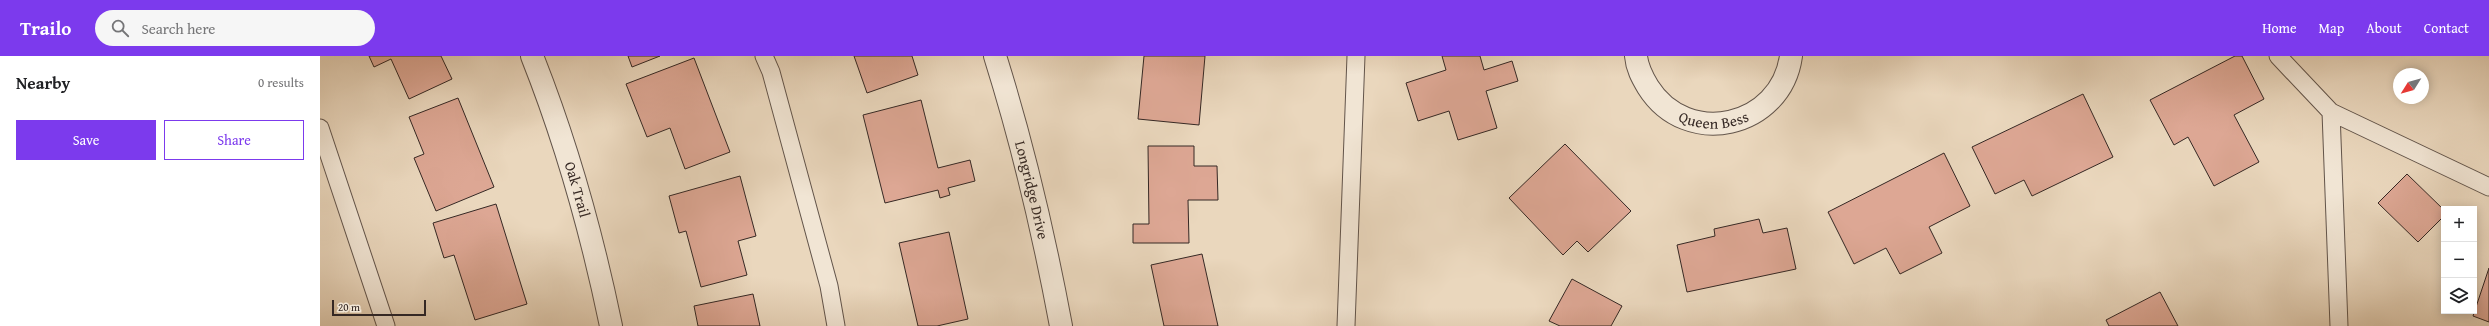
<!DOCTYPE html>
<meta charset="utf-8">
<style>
body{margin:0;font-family:"Gentium Book Plus",serif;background:#f6f6f6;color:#202124}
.controls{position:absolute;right:12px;bottom:12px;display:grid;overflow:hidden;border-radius:0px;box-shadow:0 2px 10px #0003}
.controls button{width:36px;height:36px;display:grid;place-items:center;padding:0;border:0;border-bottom:1px solid #e0e0e0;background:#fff;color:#202124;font:20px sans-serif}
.compass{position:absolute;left:2073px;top:12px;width:36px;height:36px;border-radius:50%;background:#fff;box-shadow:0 2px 10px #0003;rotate:233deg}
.scale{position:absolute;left:12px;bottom:10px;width:94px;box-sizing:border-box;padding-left:4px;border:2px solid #352824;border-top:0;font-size:11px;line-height:14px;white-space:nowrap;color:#352824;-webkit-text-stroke:3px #f1e5d4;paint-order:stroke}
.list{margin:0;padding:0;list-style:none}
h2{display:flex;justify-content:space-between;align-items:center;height:52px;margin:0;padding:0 16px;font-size:17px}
h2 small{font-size:13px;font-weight:400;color:#757577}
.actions{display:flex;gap:8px;padding:12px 16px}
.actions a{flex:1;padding:9px 0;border:1px solid #7c3aed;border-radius:0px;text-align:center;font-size:14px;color:#7c3aed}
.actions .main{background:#7c3aed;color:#fff}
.icon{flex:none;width:22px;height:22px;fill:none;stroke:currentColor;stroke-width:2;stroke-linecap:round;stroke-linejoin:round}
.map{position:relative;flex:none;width:2169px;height:270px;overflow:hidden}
header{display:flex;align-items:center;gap:24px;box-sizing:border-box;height:56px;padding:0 20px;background:#7c3aed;color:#fff}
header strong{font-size:19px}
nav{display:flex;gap:22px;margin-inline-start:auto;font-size:14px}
.search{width:280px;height:36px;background:#f6f6f6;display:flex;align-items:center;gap:10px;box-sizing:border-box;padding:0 14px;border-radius:22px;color:#757577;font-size:15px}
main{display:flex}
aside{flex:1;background:#fff}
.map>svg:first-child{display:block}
</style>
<header>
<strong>Trailo</strong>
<div class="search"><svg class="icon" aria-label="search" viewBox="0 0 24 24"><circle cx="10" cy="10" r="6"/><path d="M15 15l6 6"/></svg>Search here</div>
<nav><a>Home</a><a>Map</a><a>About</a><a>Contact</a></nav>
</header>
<main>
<aside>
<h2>Nearby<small>0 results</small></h2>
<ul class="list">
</ul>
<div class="actions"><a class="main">Save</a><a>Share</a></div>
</aside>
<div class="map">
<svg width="2169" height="270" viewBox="0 0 2169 270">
<rect width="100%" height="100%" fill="#ead7bd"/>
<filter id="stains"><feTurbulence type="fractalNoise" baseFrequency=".005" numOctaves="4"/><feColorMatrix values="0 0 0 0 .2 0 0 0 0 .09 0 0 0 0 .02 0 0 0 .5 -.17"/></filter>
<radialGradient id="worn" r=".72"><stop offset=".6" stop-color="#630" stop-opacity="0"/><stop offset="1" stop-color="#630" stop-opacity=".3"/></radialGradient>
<path fill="#dda794" stroke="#352824" d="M 49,0 L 121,0 L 132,23 L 89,43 L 71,3 L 54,11 Z
M 308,0 L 340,0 L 312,11 Z
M 534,0 L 592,0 L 598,19 L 547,37 Z
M 824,0 L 885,0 L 879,69 L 818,63 Z
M 1122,0 L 1160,0 L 1164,14 L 1192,5 L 1198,25 L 1166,35 L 1177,72 L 1138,84 L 1129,55 L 1098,65 L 1086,27 L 1126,14 Z
M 1915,0 L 1922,0 L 1944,43 L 1914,59 L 1939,106 L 1894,130 L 1868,81 L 1854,89 L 1830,44 Z
M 374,2 L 410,96 L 365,113 L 350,72 L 327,81 L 306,28 Z
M 1763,38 L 1793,101 L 1712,140 L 1704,124 L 1675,138 L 1652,91 Z
M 138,42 L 174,131 L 116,155 L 94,102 L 104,98 L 89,61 Z
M 601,44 L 618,112 L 650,104 L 655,125 L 628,132 L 630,139 L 620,142 L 618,134 L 565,147 L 543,59 Z
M 1245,88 L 1311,155 L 1268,196 L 1257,185 L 1243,199 L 1189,142 Z
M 828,90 L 874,90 L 874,110 L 897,110 L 898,144 L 868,144 L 869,187 L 813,187 L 813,168 L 829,168 Z
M 1624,97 L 1650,150 L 1609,171 L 1622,197 L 1580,218 L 1566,192 L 1534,208 L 1508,156 Z
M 2087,118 L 2124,154 L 2124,160 L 2098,186 L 2058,147 Z
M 420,120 L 436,180 L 418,185 L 427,219 L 381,231 L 366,175 L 359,177 L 349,140 Z
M 176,148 L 207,248 L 155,264 L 134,199 L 124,202 L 113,167 Z
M 1439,163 L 1443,177 L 1467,172 L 1476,213 L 1367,236 L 1357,189 L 1395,180 L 1394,173 Z
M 629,176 L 648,263 L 617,270 L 598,270 L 579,187 Z
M 882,198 L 898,270 L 844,270 L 831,209 Z
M 2169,212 L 2169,266 L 2153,260 Z
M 1252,223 L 1302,250 L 1291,270 L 1240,270 L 1229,265 Z
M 1840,236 L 1858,270 L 1789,270 L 1786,264 Z
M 433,238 L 440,270 L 378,270 L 374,250 Z"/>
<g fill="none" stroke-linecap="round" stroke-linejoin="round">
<g stroke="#62544a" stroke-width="19">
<path id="service" d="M 444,0 L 451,16 L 509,230 L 516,270
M 1958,0 L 2011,56 L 2019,270
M 2011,56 L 2169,131
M 0,72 L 66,270
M 1026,270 L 1036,0"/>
</g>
<g stroke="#62544a" stroke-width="24">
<g id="minor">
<path id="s1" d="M 212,0 C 247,88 272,178 291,270"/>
<path id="s2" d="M 675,0 C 703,89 724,179 741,270"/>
<path id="s3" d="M 1316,0 C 1317,12 1322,21 1328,31 C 1367,93 1461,72 1471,0"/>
</g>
</g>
<use href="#service" stroke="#f1e5d4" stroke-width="17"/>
<use href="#minor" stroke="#f1e5d4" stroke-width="22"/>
</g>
<g text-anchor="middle" stroke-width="3" stroke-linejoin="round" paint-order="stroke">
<g font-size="15" fill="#352824" stroke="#f1e5d4">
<text dy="5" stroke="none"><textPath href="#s3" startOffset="112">Queen Bess</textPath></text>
<text dy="5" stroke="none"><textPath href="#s1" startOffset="141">Oak Trail</textPath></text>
<text dy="5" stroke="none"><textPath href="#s2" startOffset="139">Longridge Drive</textPath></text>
</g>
</g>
<rect width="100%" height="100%" filter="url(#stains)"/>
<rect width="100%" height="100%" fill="url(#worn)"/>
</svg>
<div class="controls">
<button>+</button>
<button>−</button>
<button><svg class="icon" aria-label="layers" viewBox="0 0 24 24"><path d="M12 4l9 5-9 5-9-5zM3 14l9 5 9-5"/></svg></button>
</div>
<svg class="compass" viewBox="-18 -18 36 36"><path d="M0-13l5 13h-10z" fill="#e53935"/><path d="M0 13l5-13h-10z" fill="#757577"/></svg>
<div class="scale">20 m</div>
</div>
</main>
